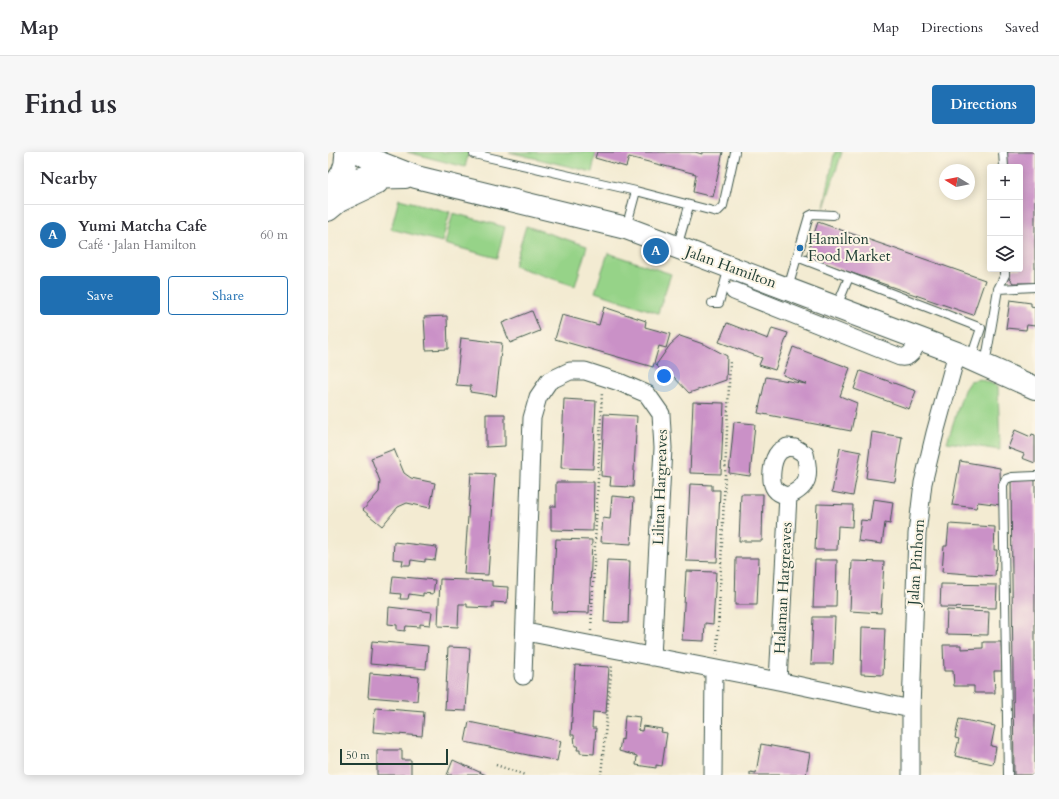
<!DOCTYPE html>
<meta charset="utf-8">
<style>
body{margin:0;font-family:Cardo,serif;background:#f7f7f7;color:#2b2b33}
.controls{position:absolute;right:12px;top:12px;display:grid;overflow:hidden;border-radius:4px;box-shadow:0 2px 10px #0003}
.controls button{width:36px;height:36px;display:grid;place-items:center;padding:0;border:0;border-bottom:1px solid #e1e1e2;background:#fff;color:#2b2b33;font:20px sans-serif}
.compass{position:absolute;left:611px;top:12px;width:36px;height:36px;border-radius:50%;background:#fff;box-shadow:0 2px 10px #0003;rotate:280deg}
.scale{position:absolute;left:12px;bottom:10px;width:108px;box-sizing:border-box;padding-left:4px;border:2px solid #1f3d34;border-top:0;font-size:11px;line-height:14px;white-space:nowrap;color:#1f3d34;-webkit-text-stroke:3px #fcf5e5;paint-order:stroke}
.you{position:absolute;left:336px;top:224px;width:14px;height:14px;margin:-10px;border:3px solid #fff;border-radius:50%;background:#1a73e8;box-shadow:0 0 0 6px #1a73e833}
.badge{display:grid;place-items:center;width:26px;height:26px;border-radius:50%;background:#1f6fb2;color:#fff;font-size:13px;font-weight:700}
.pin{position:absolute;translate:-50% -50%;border:2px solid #fff;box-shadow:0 1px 4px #0006}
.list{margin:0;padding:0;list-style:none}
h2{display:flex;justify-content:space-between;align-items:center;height:52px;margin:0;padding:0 16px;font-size:17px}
h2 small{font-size:13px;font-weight:400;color:#7c7c81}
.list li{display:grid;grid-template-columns:26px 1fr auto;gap:12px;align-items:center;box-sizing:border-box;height:60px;padding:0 16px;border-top:1px solid #e1e1e2}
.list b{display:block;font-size:15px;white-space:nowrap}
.list p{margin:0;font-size:13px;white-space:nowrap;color:#7c7c81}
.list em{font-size:13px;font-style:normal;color:#7c7c81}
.actions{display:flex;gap:8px;padding:12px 16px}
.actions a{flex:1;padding:9px 0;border:1px solid #1f6fb2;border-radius:4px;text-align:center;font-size:14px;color:#1f6fb2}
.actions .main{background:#1f6fb2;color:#fff}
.icon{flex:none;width:22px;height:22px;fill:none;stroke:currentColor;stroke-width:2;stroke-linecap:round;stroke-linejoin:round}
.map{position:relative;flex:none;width:707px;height:623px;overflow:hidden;border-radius:4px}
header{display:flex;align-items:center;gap:24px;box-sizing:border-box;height:56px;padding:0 20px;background:#fff;border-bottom:1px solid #e1e1e2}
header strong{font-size:19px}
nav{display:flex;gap:22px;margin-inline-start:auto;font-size:14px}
.intro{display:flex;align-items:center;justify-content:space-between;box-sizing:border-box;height:96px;padding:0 24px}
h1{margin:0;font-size:28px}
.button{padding:10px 18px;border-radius:4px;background:#1f6fb2;color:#fff;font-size:14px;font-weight:700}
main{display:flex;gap:24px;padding:0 24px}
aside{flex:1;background:#fff;border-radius:4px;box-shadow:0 2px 10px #0003}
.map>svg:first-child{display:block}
</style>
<header>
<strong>Map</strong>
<nav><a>Map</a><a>Directions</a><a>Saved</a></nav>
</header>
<div class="intro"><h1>Find us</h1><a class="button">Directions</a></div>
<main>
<aside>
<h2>Nearby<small></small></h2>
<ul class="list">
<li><span class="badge">A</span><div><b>Yumi Matcha Cafe</b><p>Café · Jalan Hamilton</p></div><em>60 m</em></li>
</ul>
<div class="actions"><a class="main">Save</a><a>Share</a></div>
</aside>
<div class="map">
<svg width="707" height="623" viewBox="0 0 707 623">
<rect width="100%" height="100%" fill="#fcf5e5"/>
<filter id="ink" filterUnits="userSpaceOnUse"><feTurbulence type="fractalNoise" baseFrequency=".025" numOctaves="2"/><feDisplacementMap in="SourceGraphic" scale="8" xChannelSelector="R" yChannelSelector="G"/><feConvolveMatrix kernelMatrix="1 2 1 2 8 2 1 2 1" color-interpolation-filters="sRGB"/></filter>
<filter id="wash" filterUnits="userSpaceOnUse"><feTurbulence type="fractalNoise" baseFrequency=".012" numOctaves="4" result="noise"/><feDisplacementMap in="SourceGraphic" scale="16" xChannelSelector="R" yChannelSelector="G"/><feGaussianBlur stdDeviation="0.9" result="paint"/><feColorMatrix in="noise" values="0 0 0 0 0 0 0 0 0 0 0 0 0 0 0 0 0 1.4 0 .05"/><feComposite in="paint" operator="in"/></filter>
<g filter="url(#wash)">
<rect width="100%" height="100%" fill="#f3ebd2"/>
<path fill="#96d388" stroke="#5a885e" d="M 79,0 L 141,0 L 137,15 Z
M 181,0 L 268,0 L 264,20 Z
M 507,0 L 514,0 L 496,56 L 506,2 Z
M 71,47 L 122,60 L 114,90 L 63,77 Z
M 125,61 L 177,75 L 169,106 L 117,92 Z
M 198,74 L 259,94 L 247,134 L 186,114 Z
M 280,101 L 343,122 L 330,161 L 267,140 Z
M 652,227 L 670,234 L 672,298 L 619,290 L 636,238 L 642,229 Z"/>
<g id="blocks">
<path fill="#ca91c7" d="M 269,0 L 367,0 L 374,2 L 374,0 L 395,0 L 385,45 L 365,40 L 368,22 L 301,5 L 298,15 L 267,6 Z
M 678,0 L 707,0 L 707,131 L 685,131 L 680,124 L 680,117 L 692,117 L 692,15 L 678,15 Z
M 490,70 L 657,128 L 645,163 L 478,105 Z
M 682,148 L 703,151 L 703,154 L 707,155 L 707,174 L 699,173 L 698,178 L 678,176 Z
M 276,155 L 318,169 L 317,175 L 342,182 L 338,196 L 331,194 L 325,215 L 227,187 L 234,163 L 271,173 Z
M 204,159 L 212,179 L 182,191 L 174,171 Z
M 119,164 L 120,197 L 98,198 L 96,165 Z
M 399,171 L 440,187 L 444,176 L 460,181 L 447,218 L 431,213 L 434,206 L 391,190 Z
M 352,184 L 378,193 L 399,204 L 398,228 L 361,241 L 344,223 L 341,226 L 328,213 L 342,193 Z
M 133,186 L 174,191 L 168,244 L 142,240 L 143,234 L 128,233 Z
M 465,195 L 522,216 L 512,244 L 529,251 L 523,279 L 430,261 L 438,225 L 478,232 L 455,223 Z
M 532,219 L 588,239 L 581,257 L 526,237 Z
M 236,247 L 268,249 L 265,317 L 233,316 Z
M 365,250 L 396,251 L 393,322 L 362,321 Z
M 158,262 L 177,262 L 177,294 L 158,295 Z
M 276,262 L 309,264 L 305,335 L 282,334 L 283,325 L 273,324 Z
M 406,270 L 427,272 L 422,324 L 401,321 Z
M 687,278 L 703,285 L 704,282 L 707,283 L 707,311 L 694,306 L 696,302 L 680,296 Z
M 544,280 L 574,285 L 567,330 L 538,326 Z
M 512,296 L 533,300 L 525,344 L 504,340 Z
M 66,297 L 76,321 L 83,326 L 107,331 L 102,356 L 79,351 L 70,355 L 54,374 L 35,358 L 51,340 L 52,329 L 43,306 Z
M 632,309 L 672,316 L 673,353 L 650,350 L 648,356 L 624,353 Z
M 143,321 L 167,322 L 160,423 L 136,422 Z
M 683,327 L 707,327 L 707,623 L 686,623 Z
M 228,330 L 266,330 L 265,379 L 223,378 L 223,354 L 228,354 Z
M 362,332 L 384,333 L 384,338 L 392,338 L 389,410 L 358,409 Z
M 413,342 L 435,342 L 434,389 L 411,389 Z
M 284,344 L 306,346 L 303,392 L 273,390 L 275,366 L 282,367 Z
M 545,347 L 565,350 L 562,372 L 557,371 L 554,392 L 530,389 L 533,368 L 542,369 Z
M 489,352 L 525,353 L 524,375 L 510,374 L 509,398 L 487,398 Z
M 621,372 L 667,375 L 666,398 L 669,398 L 667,424 L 614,420 L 616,394 L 619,394 Z
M 228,387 L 264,388 L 261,461 L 224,460 Z
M 66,390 L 109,395 L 107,408 L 97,407 L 97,410 L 83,408 L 82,413 L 74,413 L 75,408 L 65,407 Z
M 408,406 L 431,406 L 429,453 L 407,453 Z
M 279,408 L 302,409 L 300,471 L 276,470 Z
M 487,408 L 509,408 L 508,455 L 485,455 Z
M 524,409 L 556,410 L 553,461 L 522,459 Z
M 358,419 L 388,420 L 385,472 L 377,471 L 376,489 L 354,488 Z
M 65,424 L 107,428 L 105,442 L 95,441 L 95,444 L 81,442 L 80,447 L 72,447 L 73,442 L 63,441 Z
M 112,427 L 164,429 L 164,434 L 180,435 L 179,451 L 165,450 L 165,456 L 139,455 L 139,452 L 131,452 L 130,475 L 110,474 Z
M 613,432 L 669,433 L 668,456 L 612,455 Z
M 61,455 L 104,460 L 102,473 L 92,472 L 92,475 L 78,474 L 77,479 L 69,478 L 69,473 L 60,472 Z
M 619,458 L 661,460 L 660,483 L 618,482 Z
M 485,465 L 507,465 L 505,512 L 483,512 Z
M 534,475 L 557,476 L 555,523 L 533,522 Z
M 44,489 L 100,494 L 98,517 L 42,512 Z
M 655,490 L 673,490 L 674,519 L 666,519 L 667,541 L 646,541 L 646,534 L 626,534 L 625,519 L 616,519 L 615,493 L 633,493 L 633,497 L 655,496 Z
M 120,495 L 142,496 L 138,559 L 117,558 Z
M 247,513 L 281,515 L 278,561 L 265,560 L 264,576 L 268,576 L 266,602 L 252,601 L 252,598 L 249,598 L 250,594 L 247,594 L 246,583 L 243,583 Z
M 42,521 L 91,525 L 89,549 L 40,545 Z
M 47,556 L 96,560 L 94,584 L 45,580 Z
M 297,563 L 312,565 L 310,578 L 314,579 L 315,574 L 334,577 L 333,580 L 339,581 L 334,614 L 328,613 L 328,616 L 308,613 L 309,604 L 291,599 L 293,587 L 295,588 Z
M 631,567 L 667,574 L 663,594 L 668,595 L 665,612 L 627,604 L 631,587 L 627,586 Z
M 141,570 L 233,589 L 229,609 L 137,590 Z
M 433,592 L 482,601 L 478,623 L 422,623 L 422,620 L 428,621 Z
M 49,598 L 74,598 L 74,608 L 83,608 L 83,623 L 49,623 Z
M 125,608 L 158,623 L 119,623 Z"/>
</g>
</g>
<g filter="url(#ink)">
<use href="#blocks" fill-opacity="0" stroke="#3f574c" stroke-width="1"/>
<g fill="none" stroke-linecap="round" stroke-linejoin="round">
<g stroke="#3f574c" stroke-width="10">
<path id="lane" d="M 675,0 L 676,15
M 146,2 L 308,39 L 389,60 L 395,54 L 407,0
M 298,76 L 308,39
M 349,95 L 361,54
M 469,105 L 653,176 L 643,206
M 460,136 L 481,64 L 485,62 L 505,63
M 670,137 L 707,135
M 384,151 L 391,151 L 401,115
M 509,154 L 521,125
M 657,213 L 670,137 L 677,123 L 677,117
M 680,623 L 675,333 L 678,327 L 684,325 L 707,324"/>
</g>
<g stroke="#3f574c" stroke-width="19">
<path id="street" d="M 406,139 L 572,205 C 583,207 587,195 591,187
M 459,295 L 467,296 L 477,302 C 482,323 482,334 460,344 C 455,343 450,341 447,337 C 441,329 444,307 451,300 C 452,298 457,297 459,295 Z
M 198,480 L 450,529 L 583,557
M 195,524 L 204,266 L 210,245 L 221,229 L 242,219 L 257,219 L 291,230 L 319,242 L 333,262 L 335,296 L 324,505
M 450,529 L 460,344
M 385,623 L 386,517
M 583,623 L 583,557 L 589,382 L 595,331 L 607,281 L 629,201"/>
</g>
<g stroke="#3f574c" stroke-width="24">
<path id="secondary" d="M 32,0 L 42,7 L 88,25 L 298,76 L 322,85 L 629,201 L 707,236
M 8,30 L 33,26 L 77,25
M 1,36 C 13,27 19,16 18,0
M 0,58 L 11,49 L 49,31"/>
</g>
<path stroke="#3f574c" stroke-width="2.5" stroke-dasharray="1 3" stroke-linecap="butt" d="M 263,479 L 274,240
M 389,503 L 402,210
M 168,613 L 197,623
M 273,623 L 284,512"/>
<use href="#lane" stroke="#fff" stroke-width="8"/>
<use href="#street" stroke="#fff" stroke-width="17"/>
<use href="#secondary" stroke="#fff" stroke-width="22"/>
</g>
</g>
<circle fill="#1f6fb2" stroke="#fcf5e5" stroke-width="1.5" cx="472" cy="96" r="4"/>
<g text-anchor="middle" stroke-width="4" stroke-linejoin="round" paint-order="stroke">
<g font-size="15" fill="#1f3d34" stroke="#fcf5e5" text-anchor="start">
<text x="480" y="92">Hamilton<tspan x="480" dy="17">Food Market</tspan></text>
</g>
<g font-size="15" fill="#1f3d34" stroke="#fcf5e5">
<text transform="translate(403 115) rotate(20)" y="5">Jalan Hamilton</text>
<text transform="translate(332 335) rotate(-88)" y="5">Lilitan Hargreaves</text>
<text transform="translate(588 410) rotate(-86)" y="5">Jalan Pinhorn</text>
<text transform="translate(455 436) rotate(-87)" y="5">Halaman Hargreaves</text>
</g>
</g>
</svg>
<div class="controls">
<button>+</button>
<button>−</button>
<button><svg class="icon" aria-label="layers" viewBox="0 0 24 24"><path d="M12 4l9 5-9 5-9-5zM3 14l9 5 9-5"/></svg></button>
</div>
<svg class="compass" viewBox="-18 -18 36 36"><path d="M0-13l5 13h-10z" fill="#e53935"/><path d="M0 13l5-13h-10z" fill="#7c7c81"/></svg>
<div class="scale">50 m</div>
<div class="you"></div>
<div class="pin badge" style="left:328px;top:99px">A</div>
</div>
</main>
